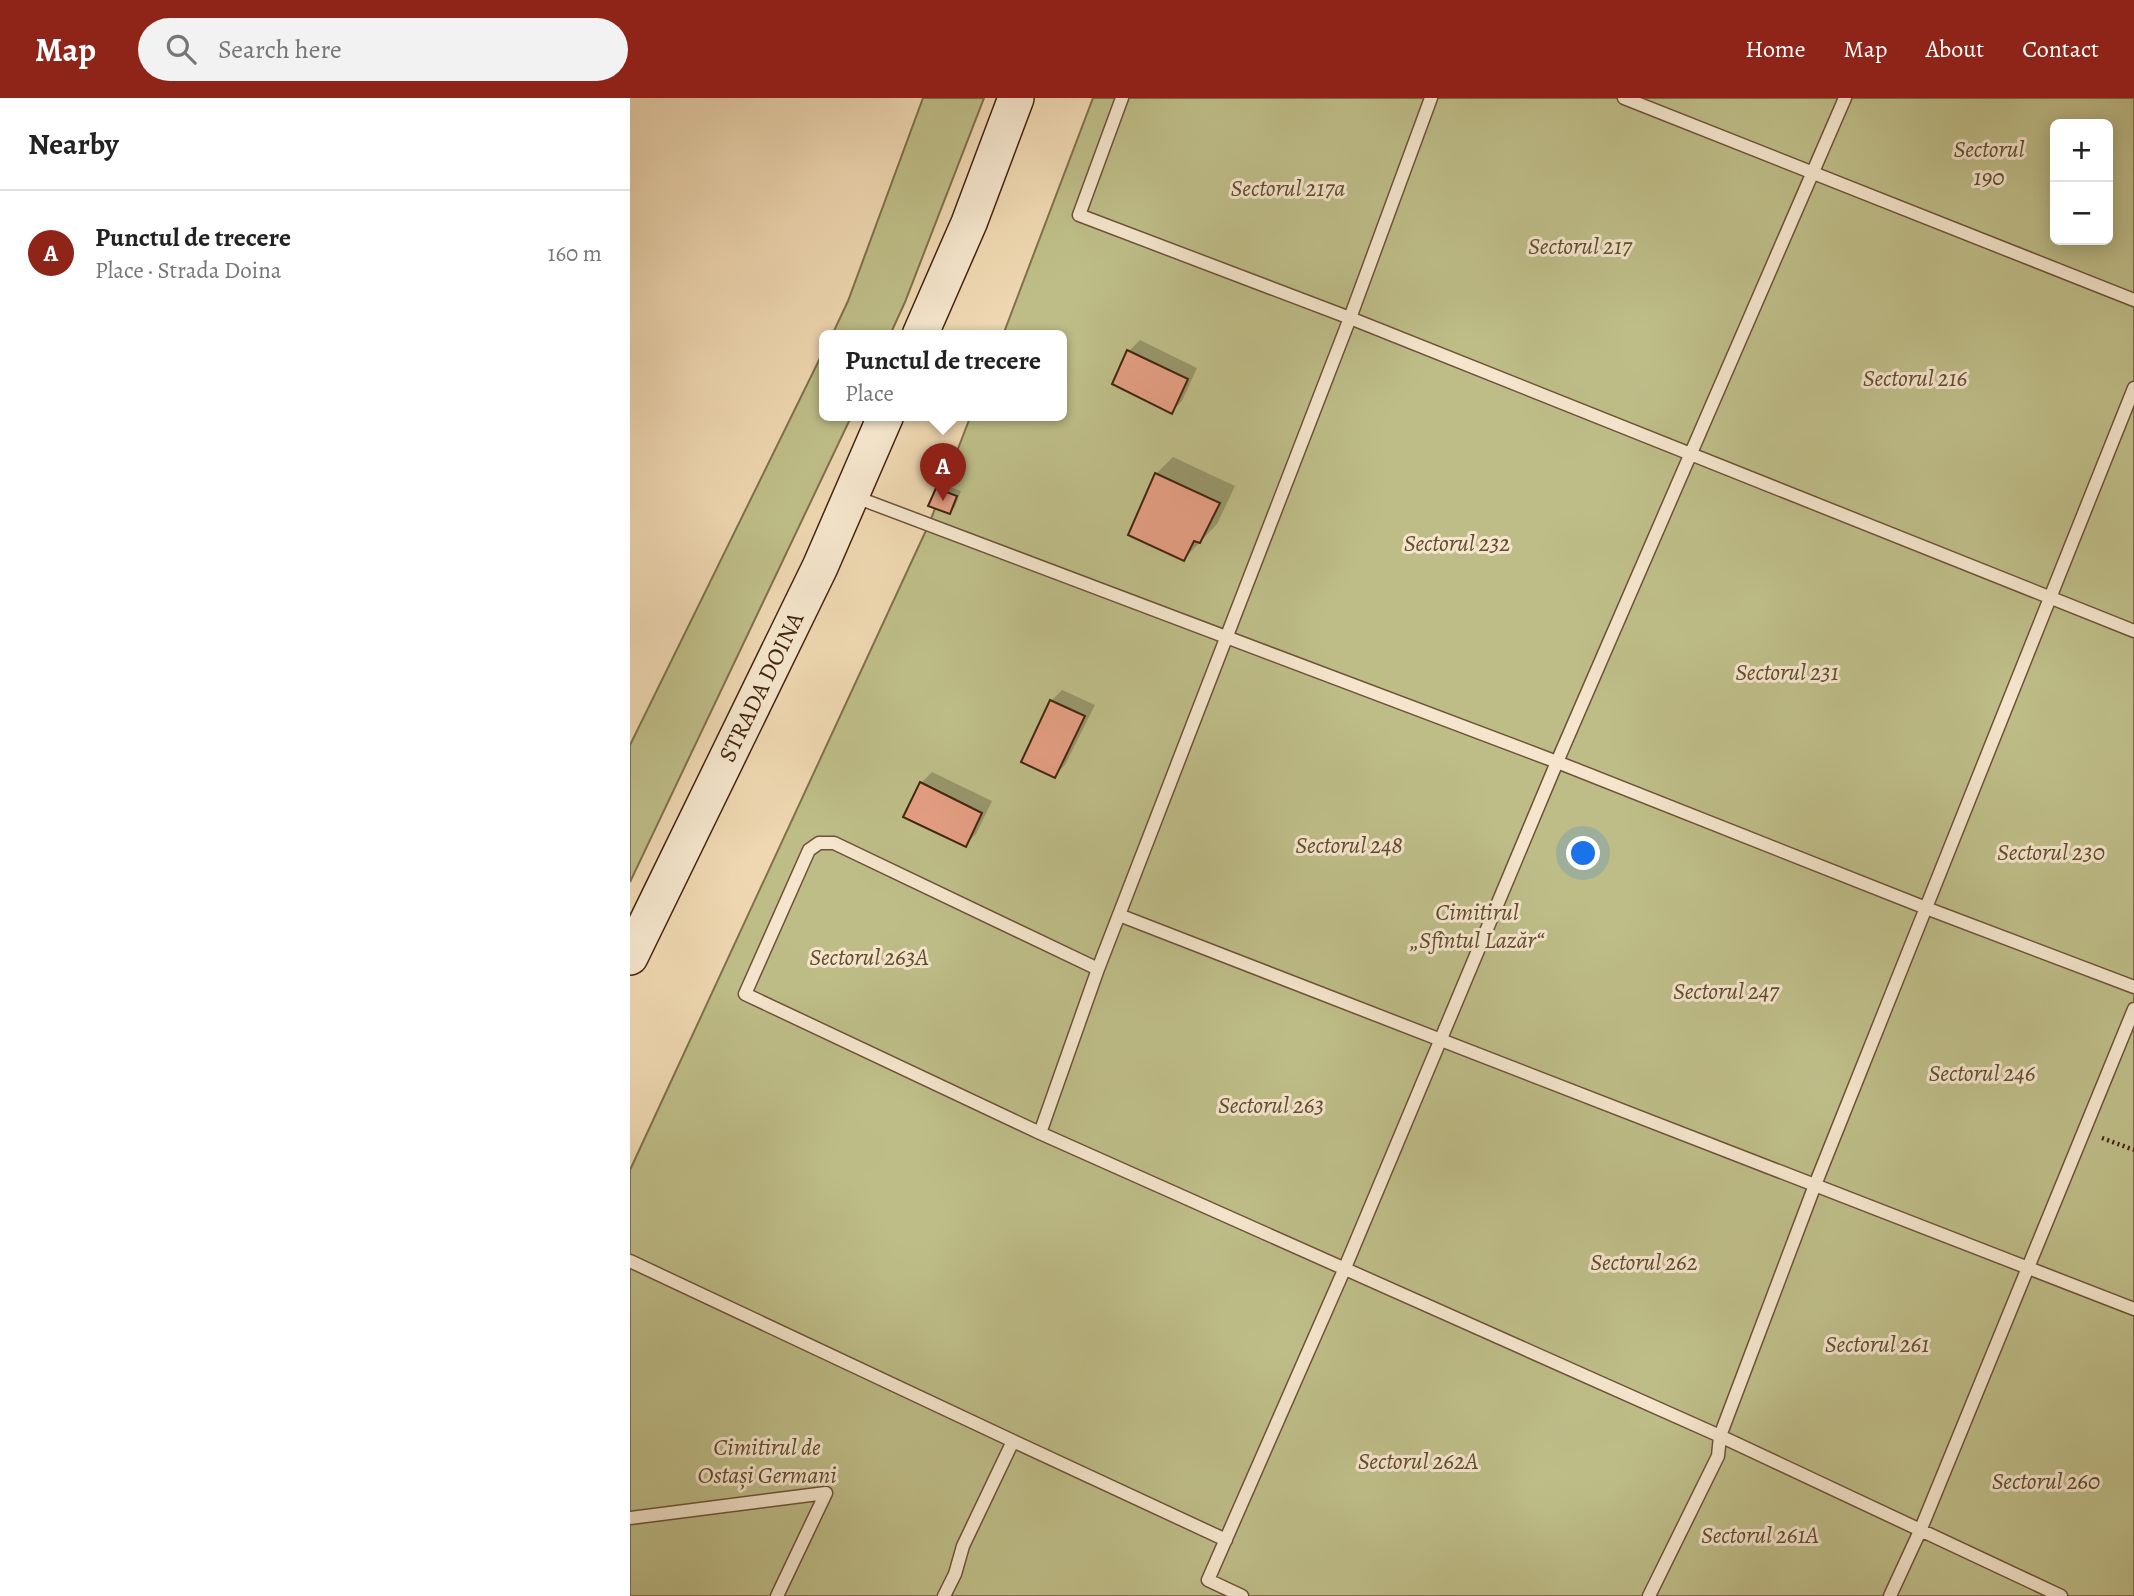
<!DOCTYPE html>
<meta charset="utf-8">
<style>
body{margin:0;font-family:Alegreya,serif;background:#f2f2f2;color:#222}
.controls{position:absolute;right:21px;top:21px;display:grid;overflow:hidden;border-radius:10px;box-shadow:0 4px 18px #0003}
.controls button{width:63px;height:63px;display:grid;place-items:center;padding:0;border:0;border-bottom:2px solid #e0e0e0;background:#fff;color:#222;font:35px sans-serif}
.you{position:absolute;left:954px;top:756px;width:24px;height:24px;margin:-18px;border:5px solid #fff;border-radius:50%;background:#1a73e8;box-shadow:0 0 0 10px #1a73e833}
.badge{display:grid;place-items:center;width:46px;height:46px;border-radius:50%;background:#8f2418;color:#fff;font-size:23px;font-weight:700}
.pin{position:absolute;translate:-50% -58px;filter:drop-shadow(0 2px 4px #0008)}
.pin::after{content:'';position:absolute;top:37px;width:24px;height:21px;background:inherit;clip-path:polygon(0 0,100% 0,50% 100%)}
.popup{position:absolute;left:189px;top:232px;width:248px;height:91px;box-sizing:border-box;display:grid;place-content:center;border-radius:10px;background:#fff;filter:drop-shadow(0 2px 5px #0005);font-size:23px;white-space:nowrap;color:#767676}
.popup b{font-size:26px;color:#222}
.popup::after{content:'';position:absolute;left:50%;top:100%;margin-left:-14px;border:14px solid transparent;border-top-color:#fff}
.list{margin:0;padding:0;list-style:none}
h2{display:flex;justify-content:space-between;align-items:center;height:91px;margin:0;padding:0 28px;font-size:30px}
h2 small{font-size:23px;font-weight:400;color:#767676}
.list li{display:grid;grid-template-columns:46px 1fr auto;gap:21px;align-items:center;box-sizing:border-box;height:126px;padding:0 28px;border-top:2px solid #e0e0e0}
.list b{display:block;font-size:26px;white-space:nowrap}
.list p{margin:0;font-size:23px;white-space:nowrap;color:#767676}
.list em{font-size:23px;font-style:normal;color:#767676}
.icon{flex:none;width:38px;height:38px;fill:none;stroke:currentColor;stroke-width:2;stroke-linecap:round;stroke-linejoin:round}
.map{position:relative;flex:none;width:1504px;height:1498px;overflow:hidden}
header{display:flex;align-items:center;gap:42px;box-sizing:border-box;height:98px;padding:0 35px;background:#8f2418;color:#fff}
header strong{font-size:33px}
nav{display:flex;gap:38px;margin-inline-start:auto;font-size:24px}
.search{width:490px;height:63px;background:#f2f2f2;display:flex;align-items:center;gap:18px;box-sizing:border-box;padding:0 24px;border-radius:38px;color:#767676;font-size:26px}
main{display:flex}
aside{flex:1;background:#fff}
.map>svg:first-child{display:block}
</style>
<header>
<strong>Map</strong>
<div class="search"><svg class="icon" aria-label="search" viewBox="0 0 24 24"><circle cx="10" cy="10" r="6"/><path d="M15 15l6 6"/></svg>Search here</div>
<nav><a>Home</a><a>Map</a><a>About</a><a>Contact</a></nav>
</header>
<main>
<aside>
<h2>Nearby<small></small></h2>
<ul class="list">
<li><span class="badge">A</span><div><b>Punctul de trecere</b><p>Place · Strada Doina</p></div><em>160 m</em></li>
</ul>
</aside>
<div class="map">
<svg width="1504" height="1498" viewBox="0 0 1504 1498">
<rect width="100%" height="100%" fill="#eed7b1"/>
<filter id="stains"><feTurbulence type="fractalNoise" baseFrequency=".00286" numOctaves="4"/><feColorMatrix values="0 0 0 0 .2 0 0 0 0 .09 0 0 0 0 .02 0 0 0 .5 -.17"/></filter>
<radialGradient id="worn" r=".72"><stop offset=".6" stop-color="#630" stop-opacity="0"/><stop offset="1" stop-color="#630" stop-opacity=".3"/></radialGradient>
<path fill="#bebd88" stroke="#80714c" stroke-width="2" fill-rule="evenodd" d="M 293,0 L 354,0 L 275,204 L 260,237 L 202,237 L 218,203 Z
M 463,0 L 1504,0 L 1504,1498 L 0,1498 L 0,1072 L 299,426 L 341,317 L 432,317 L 432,237 L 373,237 ZM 1425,26 L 1478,26 L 1478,142 L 1425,142 Z
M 194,252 L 194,317 L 222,317 L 0,784 L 0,647 Z"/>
<path fill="#0003" d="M 510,242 L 567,270 L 552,303 L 541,314 L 499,253 Z
M 543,359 L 605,388 L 587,426 L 554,461 L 526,376 Z
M 312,386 L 331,393 L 325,409 L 320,414 L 307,391 Z
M 432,592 L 465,607 L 435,667 L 424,678 L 421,603 Z
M 302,674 L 362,703 L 346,736 L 335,747 L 291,685 Z"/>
<path fill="#e59f84" stroke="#432510" stroke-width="2" d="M 497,252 L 558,281 L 542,316 L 482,286 Z
M 525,375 L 590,405 L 570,445 L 564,443 L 554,463 L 498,437 Z
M 306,390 L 327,398 L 320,416 L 298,408 Z
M 420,602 L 455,618 L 425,680 L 391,664 Z
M 290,684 L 352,715 L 336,749 L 273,719 Z"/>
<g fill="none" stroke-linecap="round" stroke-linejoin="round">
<g stroke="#6e5238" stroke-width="15">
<path id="service" d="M 492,0 L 449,117 L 720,220 L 1504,533
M 994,0 L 1504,202
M 223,398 L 927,664 L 1296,810 L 1504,889
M 489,817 L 1504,1211
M 468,871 L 204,745 L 189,745 L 179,752 L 115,896 L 410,1035 L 1090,1338 L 1431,1498
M 410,1035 L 468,871 L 720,220 L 801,0
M 0,1163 L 383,1343 L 333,1448 L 325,1476 L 314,1498
M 383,1343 L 596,1442
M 0,1420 L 196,1395 L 147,1498
M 612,1498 L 578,1482 L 714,1172 L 927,664 L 1215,0
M 1019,1498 L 1088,1358 L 1090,1338 L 1185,1087 L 1504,290
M 1260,1498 L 1290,1433 L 1504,911"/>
</g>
<g stroke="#432510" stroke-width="38">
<path id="secondary" d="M 290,237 L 339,125 L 386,0
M 0,859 L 190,469 L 256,317"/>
</g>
<path stroke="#432510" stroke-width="4.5" stroke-dasharray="2 3.5" stroke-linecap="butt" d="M 1472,1040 L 1504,1052"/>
<use href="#service" stroke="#f4e5cc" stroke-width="12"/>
<use href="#secondary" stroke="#f4e5cc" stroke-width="35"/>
</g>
<g text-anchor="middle" stroke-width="6" stroke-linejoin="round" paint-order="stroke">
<g font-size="24" font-style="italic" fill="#624b2e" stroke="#f4e5cc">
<text x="1359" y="59">Sectorul<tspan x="1359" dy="28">190</tspan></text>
<text x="658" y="98">Sectorul 217a</text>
<text x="950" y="156">Sectorul 217</text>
<text x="1285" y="288">Sectorul 216</text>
<text x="827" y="453">Sectorul 232</text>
<text x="1157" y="582">Sectorul 231</text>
<text x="719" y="755">Sectorul 248</text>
<text x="1421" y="762">Sectorul 230</text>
<text x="847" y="822">Cimitirul<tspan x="847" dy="28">„Sfîntul Lazăr“</tspan></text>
<text x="239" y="867">Sectorul 263A</text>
<text x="1096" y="901">Sectorul 247</text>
<text x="1352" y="983">Sectorul 246</text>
<text x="641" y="1015">Sectorul 263</text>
<text x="1014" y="1172">Sectorul 262</text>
<text x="1247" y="1254">Sectorul 261</text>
<text x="137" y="1357">Cimitirul de<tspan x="137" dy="28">Ostași Germani</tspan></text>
<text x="788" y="1371">Sectorul 262A</text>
<text x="1416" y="1391">Sectorul 260</text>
<text x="1130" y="1445">Sectorul 261A</text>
</g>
<g font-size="24" fill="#432510" stroke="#f4e5cc">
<text transform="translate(131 589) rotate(-64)" y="8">STRADA DOINA</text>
</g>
</g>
<rect width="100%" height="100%" filter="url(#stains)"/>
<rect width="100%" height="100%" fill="url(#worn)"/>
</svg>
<div class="controls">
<button>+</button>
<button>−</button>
</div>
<div class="you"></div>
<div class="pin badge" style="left:313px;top:403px">A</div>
<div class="popup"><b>Punctul de trecere</b>Place</div>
</div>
</main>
